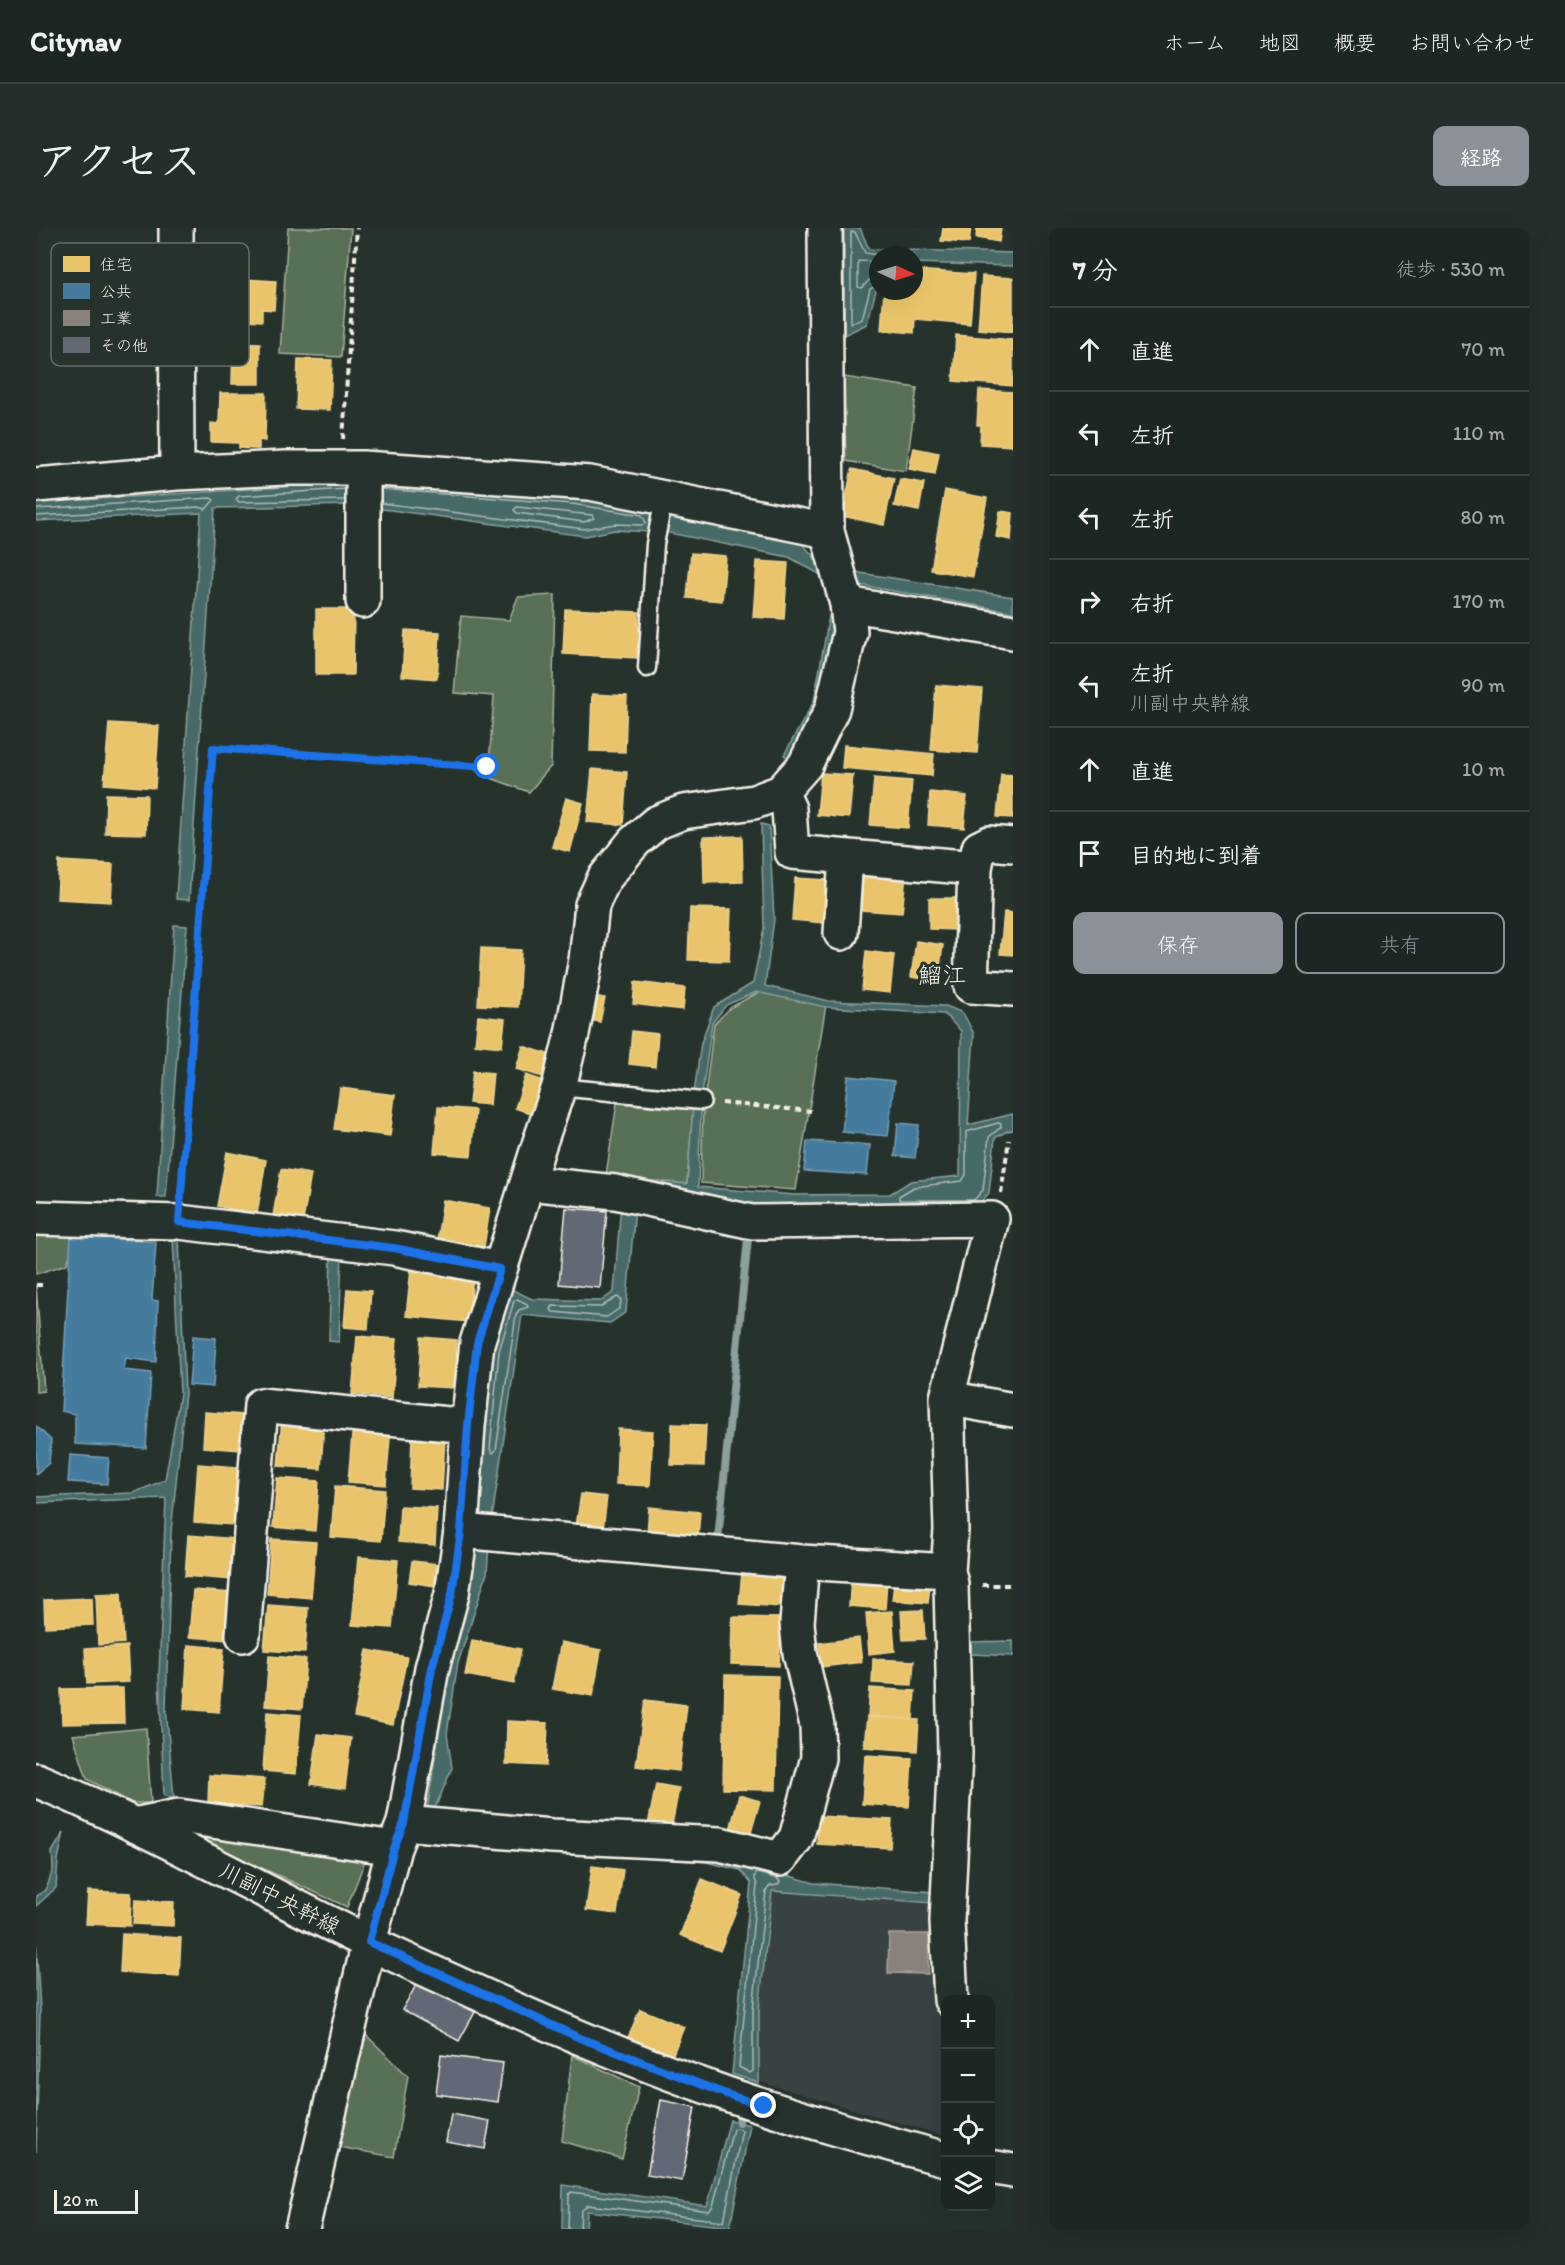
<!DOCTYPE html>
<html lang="ja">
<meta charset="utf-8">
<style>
body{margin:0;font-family:Itim,"Klee One",sans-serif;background:#252e2a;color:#f1f3f6}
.controls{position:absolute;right:18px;bottom:18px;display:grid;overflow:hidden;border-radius:12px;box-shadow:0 6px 24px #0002}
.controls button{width:54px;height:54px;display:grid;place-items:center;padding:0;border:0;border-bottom:2px solid #3a4340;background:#1c2622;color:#f1f3f6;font:30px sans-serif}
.compass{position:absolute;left:833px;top:18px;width:54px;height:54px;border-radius:50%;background:#1c2622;box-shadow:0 6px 24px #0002;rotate:94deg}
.scale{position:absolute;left:18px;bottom:15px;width:84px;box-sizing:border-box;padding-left:6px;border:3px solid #f4f1e8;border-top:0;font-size:16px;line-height:21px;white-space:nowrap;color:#f4f1e8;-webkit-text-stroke:4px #26332d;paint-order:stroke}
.stop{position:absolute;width:18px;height:18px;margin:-14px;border:4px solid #1a73e8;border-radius:50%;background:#fff}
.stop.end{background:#1a73e8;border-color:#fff;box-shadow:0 2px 6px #0008}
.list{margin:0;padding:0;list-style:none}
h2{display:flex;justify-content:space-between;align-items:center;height:78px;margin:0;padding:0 24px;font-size:26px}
h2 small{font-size:20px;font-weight:400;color:#a0a5a5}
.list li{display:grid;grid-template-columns:39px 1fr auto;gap:18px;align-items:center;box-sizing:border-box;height:84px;padding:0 24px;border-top:2px solid #3a4340}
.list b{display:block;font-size:22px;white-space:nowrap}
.list p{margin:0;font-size:20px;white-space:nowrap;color:#a0a5a5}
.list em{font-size:20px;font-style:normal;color:#a0a5a5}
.actions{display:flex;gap:12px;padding:18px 24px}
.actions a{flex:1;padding:14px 0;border:2px solid #8c9099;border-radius:12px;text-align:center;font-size:21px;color:#8c9099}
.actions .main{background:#8c9099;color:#fff}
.icon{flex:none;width:33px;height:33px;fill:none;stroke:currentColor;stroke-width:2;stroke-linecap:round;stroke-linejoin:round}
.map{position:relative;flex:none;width:977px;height:2001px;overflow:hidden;border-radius:12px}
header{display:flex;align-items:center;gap:36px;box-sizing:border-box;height:84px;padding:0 30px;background:#1c2622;border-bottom:2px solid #3a4340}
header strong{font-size:28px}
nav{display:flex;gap:33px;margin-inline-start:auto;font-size:21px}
.intro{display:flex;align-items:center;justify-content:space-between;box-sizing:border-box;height:144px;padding:0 36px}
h1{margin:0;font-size:42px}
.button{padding:15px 27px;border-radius:12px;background:#8c9099;color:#fff;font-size:21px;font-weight:700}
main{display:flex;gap:36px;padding:0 36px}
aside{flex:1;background:#1c2622;border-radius:12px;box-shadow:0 6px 24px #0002}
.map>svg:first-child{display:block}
</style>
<header>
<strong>Citynav</strong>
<nav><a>ホーム</a><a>地図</a><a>概要</a><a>お問い合わせ</a></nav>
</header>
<div class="intro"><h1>アクセス</h1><a class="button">経路</a></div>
<main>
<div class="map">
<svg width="977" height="2001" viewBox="0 0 977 2001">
<rect width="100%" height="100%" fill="#26332d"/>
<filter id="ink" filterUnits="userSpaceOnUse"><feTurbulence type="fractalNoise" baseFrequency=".0167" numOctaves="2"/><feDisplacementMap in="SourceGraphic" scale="12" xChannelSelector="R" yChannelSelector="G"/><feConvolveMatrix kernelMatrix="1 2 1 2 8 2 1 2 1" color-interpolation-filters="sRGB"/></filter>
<g filter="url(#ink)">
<path fill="#384343" d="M 728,1657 L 901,1668 L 909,1816 L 909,1908 L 704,1848 Z"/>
<path fill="#587055" stroke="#a6b09e" stroke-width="1.5" d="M 252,0 L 315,0 L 305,129 L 244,126 Z
M 808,149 L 881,160 L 870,243 L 810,233 Z
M 519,367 L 515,538 L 493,564 L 452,549 L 458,468 L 418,465 L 425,388 L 473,392 L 482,369 Z
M 729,761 L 790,776 L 760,962 L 665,955 L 667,883 L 678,796 L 695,779 Z
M 581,875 L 657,882 L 651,956 L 594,951 L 569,954 Z
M 0,998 L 42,1000 L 31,1036 L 0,1046 Z
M 0,1057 L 8,1163 L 0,1164 Z
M 110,1500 L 115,1575 L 96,1575 L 51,1551 L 37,1507 Z
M 156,1595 L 332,1625 L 311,1679 L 156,1608 Z
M 330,1807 L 372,1848 L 358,1929 L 302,1919 Z
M 536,1827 L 603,1859 L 586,1931 L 526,1913 Z"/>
<path fill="#456a68" stroke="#8ba09b" stroke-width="1.5" d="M 808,0 L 824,0 L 833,21 L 977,25 L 977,38 L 878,35 L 878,27 L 842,27 L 842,55 L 831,96 L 808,107 Z
M 323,254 L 537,270 L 613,282 L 616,294 L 614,304 L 579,302 L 549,308 L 317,277 L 179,280 L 153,672 L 140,671 L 165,285 L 0,293 L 0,275 Z
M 636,287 L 765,314 L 790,343 L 792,351 L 753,329 L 628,304 L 628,296 Z
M 818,344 L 977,369 L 977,384 L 824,357 Z
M 793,388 L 800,391 L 786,478 L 755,531 L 748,527 L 778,473 Z
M 725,596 L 733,598 L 738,691 L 729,758 L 793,773 L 910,778 L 927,785 L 938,806 L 932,897 L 977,886 L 977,902 L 971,903 L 959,910 L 953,965 L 940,979 L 715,980 L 593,951 L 651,956 L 657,879 L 665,879 L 662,959 L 758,967 L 854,966 L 875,953 L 924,948 L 925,803 L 908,786 L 790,779 L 720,764 L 690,777 L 676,795 L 666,866 L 658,865 L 665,815 L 678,779 L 717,755 L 728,700 Z
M 138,697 L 151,698 L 130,969 L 121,969 Z
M 585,975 L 599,980 L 590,1084 L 574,1095 L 486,1087 L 456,1290 L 442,1287 L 457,1122 L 475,1061 L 496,1071 L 565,1073 L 578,1064 Z
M 143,1008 L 149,1165 L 135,1304 L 130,1480 L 138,1571 L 128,1567 L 123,1448 L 130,1270 L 0,1275 L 0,1269 L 97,1265 L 129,1252 L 144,1166 L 137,1009 Z
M 295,1021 L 306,1022 L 303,1114 L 293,1113 Z
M 439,1313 L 453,1315 L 451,1345 L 422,1435 L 411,1506 L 416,1540 L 397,1585 L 391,1584 L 410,1454 L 430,1376 Z
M 977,1413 L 977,1428 L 935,1426 L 935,1414 Z
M 28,1604 L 22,1632 L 20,1660 L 0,1678 L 0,1668 L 10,1662 L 17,1641 L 16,1624 Z
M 562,1626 L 677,1626 L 778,1655 L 898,1664 L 898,1675 L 736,1663 L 723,1781 L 723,1855 L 696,1846 L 715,1655 L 704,1642 L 670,1634 Z
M 0,1712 L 4,1783 L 0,1924 Z
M 694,1892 L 714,1897 L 694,1999 L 551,1983 L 550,2001 L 526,2001 L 527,1957 L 671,1978 Z"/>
<path fill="#e9c46a" stroke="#ecd290" stroke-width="1.5" d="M 907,0 L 935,0 L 933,15 L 905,13 Z
M 941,0 L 965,0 L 963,14 L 940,10 Z
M 878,42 L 938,46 L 934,96 L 879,91 L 878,105 L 845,102 L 848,63 L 878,63 Z
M 946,48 L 977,50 L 977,104 L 942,101 Z
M 193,50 L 240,53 L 238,82 L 226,81 L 226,93 L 191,91 Z
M 920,107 L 977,112 L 977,158 L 917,153 Z
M 197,114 L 224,115 L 224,156 L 196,156 Z
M 262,131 L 296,132 L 294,182 L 260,181 Z
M 943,162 L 977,164 L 977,218 L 944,216 L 945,197 L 941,197 Z
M 184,165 L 230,165 L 229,213 L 223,212 L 223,221 L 203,220 L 203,215 L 175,214 L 175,195 L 183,196 Z
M 878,220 L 903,225 L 899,246 L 873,241 Z
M 816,241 L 858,250 L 848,297 L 806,288 Z
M 864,251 L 888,255 L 883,283 L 858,278 Z
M 909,262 L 951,270 L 937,349 L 895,342 Z
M 964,283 L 977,285 L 975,312 L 960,309 Z
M 655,325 L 690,328 L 686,373 L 651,370 Z
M 721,333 L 752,335 L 748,391 L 717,389 Z
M 280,381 L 318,381 L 317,447 L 280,447 Z
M 529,381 L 603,384 L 601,430 L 527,426 Z
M 369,402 L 404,404 L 401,451 L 366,448 Z
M 900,457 L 946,461 L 941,525 L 895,522 Z
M 556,466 L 591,468 L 589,524 L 554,523 Z
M 73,495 L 123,498 L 119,560 L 68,556 Z
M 808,517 L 898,526 L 896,548 L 806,540 Z
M 556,541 L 591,544 L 587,597 L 551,594 Z
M 785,545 L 817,547 L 813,590 L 781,587 Z
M 965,546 L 977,547 L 977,590 L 961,589 Z
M 838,550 L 876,553 L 872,600 L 834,597 Z
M 894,564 L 931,568 L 928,600 L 892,597 Z
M 70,566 L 111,567 L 110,606 L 69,605 Z
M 530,570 L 547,575 L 534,624 L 516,619 Z
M 706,608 L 707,654 L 668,655 L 667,609 Z
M 23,633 L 77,636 L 75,674 L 21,671 Z
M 827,643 L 870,647 L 866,685 L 824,682 Z
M 759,650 L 791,652 L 788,695 L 756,692 Z
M 893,670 L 922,670 L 921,702 L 893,701 Z
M 654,680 L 695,681 L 693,733 L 652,732 Z
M 968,684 L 977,685 L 977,727 L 964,726 Z
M 880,713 L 907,717 L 902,753 L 875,749 Z
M 445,720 L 485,722 L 482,779 L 442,777 Z
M 830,723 L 858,727 L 854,765 L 826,762 Z
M 599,754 L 649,760 L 647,782 L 597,776 Z
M 556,768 L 569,770 L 564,794 L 550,791 Z
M 442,788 L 469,791 L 466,819 L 439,816 Z
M 596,803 L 622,806 L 619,839 L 593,836 Z
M 487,818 L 518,828 L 511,850 L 480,841 Z
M 437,843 L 457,845 L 454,877 L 433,875 Z
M 490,847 L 508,853 L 496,886 L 479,880 Z
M 304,860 L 359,867 L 354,908 L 298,901 Z
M 402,879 L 439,882 L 435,928 L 398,925 Z
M 191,924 L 230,932 L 221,986 L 181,978 Z
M 245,941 L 275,946 L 267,993 L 237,988 Z
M 407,972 L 454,980 L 448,1019 L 401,1012 Z
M 375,1041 L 437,1046 L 433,1094 L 370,1088 Z
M 311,1061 L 335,1063 L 332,1101 L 308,1099 Z
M 321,1108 L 361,1111 L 356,1170 L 316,1166 Z
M 385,1109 L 421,1112 L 419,1160 L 382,1158 Z
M 169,1184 L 208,1187 L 205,1222 L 167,1219 Z
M 246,1190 L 288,1193 L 285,1241 L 242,1238 Z
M 317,1195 L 355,1198 L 350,1257 L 312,1254 Z
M 636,1196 L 670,1197 L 668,1238 L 635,1237 Z
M 582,1201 L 617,1203 L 614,1258 L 580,1256 Z
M 376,1208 L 409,1210 L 406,1262 L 374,1260 Z
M 162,1236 L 201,1239 L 197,1297 L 158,1294 Z
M 241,1250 L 283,1253 L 279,1303 L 237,1299 Z
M 299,1258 L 349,1262 L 345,1313 L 295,1309 Z
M 545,1266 L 571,1269 L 567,1301 L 540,1298 Z
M 364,1278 L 401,1280 L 399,1317 L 362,1314 Z
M 613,1279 L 664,1284 L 662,1310 L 611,1306 Z
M 152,1307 L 200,1311 L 197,1352 L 149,1348 Z
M 235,1311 L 280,1314 L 275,1370 L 231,1366 Z
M 322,1329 L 362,1332 L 356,1400 L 316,1397 Z
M 376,1333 L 402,1336 L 399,1358 L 373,1354 Z
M 706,1345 L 748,1348 L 746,1379 L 703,1376 Z
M 859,1347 L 895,1350 L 892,1375 L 856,1372 Z
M 815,1350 L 851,1352 L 849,1381 L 813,1378 Z
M 157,1362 L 197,1365 L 193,1412 L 153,1409 Z
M 85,1365 L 88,1415 L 62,1417 L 60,1366 Z
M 56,1370 L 57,1397 L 9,1399 L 8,1372 Z
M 232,1377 L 272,1380 L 269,1425 L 228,1422 Z
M 887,1382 L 889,1411 L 867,1412 L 865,1383 Z
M 856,1383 L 859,1423 L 833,1426 L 830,1385 Z
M 696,1389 L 745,1390 L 743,1438 L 695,1436 Z
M 823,1410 L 826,1434 L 786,1439 L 783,1415 Z
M 436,1412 L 485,1421 L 478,1456 L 429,1447 Z
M 525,1414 L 565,1422 L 557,1468 L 516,1461 Z
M 152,1417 L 188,1420 L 183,1484 L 148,1481 Z
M 91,1418 L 93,1454 L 51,1456 L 49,1421 Z
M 331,1422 L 371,1429 L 357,1497 L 318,1489 Z
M 233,1428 L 270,1431 L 266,1481 L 229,1478 Z
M 837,1431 L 878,1433 L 876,1457 L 836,1455 Z
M 689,1447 L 742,1448 L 740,1562 L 687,1561 Z
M 87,1460 L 88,1495 L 26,1496 L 25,1461 Z
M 834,1460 L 879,1463 L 877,1491 L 832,1489 Z
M 609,1472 L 651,1477 L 643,1543 L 600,1538 Z
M 231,1484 L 265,1487 L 260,1546 L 227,1543 Z
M 831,1488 L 883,1492 L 881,1523 L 828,1519 Z
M 471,1493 L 512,1495 L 510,1538 L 470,1536 Z
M 282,1506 L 315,1510 L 309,1561 L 275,1556 Z
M 829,1527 L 876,1530 L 873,1579 L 826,1576 Z
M 173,1547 L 229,1551 L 226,1579 L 172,1575 Z
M 620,1556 L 643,1560 L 635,1602 L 612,1597 Z
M 703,1567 L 724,1573 L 714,1608 L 694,1602 Z
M 782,1588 L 856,1592 L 854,1620 L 781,1616 Z
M 556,1638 L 587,1642 L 581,1686 L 550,1682 Z
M 666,1651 L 706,1667 L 684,1723 L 644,1707 Z
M 52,1663 L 95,1665 L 94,1698 L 50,1696 Z
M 99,1672 L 138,1674 L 137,1698 L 97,1696 Z
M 86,1706 L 145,1710 L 143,1748 L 84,1744 Z
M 604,1781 L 648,1799 L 635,1831 L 591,1812 Z"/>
<path fill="#457b9d" stroke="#7a9eb4" stroke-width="1.5" d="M 812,848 L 858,853 L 852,908 L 806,904 Z
M 862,895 L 883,897 L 879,930 L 859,928 Z
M 771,913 L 834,917 L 831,947 L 768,943 Z
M 35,1007 L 120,1014 L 116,1072 L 122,1073 L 120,1134 L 90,1130 L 88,1142 L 115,1145 L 110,1220 L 39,1216 L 39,1186 L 25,1183 Z
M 157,1108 L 180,1110 L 177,1159 L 153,1157 Z
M 0,1198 L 15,1212 L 13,1235 L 0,1246 Z
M 34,1227 L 73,1230 L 71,1256 L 32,1254 Z"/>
<path fill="#8a817c" stroke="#aaa39c" stroke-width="1.5" d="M 853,1706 L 893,1706 L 892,1746 L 852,1745 Z"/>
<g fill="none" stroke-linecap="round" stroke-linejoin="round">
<path stroke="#aebbb5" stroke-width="1.5" d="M 842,34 L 822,33 L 822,59 L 826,60 L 833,52 L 842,49
M 842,57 L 834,61 L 826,91 L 815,95 L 815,4 L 819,4 L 829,25 L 844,27
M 309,261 L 203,268 L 200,271 L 203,274 L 309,272
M 345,261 L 536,276 L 606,287 L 610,295 L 607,297 L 579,296 L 548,301 L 345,275
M 481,279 L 556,287 L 558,290 L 548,294 L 481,285 L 478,282 Z
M 0,281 L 175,270 L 178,272 L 170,281 L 163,279 L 0,288
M 962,895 L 965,896 L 965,899 L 953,909 L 947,962 L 938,972 L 863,972 L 863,968 L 878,959 L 926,953 L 930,947 L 930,904 Z
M 581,1069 L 585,1071 L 584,1080 L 571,1089 L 517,1084 L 515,1081 L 517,1078 L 565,1079 Z
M 481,1071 L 491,1076 L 492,1079 L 483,1082 L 480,1087 L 460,1222 L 457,1225 L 454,1221 L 463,1123 L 478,1073 Z
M 722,1645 L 742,1651 L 744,1654 L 742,1657 L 734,1658 L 730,1663 L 717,1781 L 717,1843 L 714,1845 L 703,1839 L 721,1657 L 718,1648 Z
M 532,2001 L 533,1967 L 535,1964 L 673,1983 L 677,1978 L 697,1901 L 700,1900 L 706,1902 L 688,1993 L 552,1977 L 545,1983 L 544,2001"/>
<path stroke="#8ba09b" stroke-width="8" d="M 682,1311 L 712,1010
M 703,1894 L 706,1877"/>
</g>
<path fill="#636875" stroke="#f4f1e8" stroke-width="1.5" d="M 530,980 L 571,983 L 564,1060 L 523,1056 Z
M 382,1754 L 439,1784 L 423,1813 L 366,1782 Z
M 405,1827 L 467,1835 L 462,1874 L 400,1866 Z
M 625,1872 L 659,1879 L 646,1953 L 611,1947 Z
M 415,1886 L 454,1893 L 449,1921 L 410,1914 Z"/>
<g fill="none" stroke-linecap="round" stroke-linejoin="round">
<g stroke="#f4f1e8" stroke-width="21">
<path id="lane" d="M 611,440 L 619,316 L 628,270
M 523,859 L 666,873"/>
</g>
<g stroke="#f4f1e8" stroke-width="38">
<path id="street" d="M 140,0 L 141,245
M 0,257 L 141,245 L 249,240 L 327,240 L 554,255 L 791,303
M 327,373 L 327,240
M 811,376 L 977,404
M 745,564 L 753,581 L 756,624 L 939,640 L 943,620 L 953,615 L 977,617
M 939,640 L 935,758 L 977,761
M 805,705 L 810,629
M 492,955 L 579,964 L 716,994 L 956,991 L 911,1170
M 0,990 L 143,994 L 358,1020 L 463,1041
M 425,1303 L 766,1334 L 912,1343 L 915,1302 L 911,1170 L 977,1182
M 912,1343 L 915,1356 L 919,1526 L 911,1693 L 915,1772
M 207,1407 L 225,1177 L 432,1198
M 368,1595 L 516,1608 L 684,1616 L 744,1631 L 760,1610 L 782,1530 L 781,1497 L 764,1425 L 761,1395 L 766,1334
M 98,1597 L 143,1588 L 358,1620
M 266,2001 L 333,1714 L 358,1620 L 368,1595 L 396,1440 L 416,1366 L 425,1303 L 432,1198 L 441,1115 L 503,917 L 523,859 L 536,806 L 550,732 L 556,677 L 568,651 L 598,614 L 620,595 L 647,584 L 718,574 L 745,564 L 769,537 L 796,481 L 814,404 L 811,376 L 791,303 L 789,0"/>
</g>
<g stroke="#f4f1e8" stroke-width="38">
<path id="secondary" d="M 0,1552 C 124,1604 240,1672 361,1728 C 469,1778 578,1827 691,1866 C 763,1891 836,1911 909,1931
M 954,1939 L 977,1943"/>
</g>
<path stroke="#f4f1e8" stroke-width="4" stroke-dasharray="6 4.5" stroke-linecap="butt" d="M 307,211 L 321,0
M 686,875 L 775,883
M 145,964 L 177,520 L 451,539
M 965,965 L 973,912
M 0,1057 L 8,1057
M 946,1357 L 977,1357"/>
<use href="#lane" stroke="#26332d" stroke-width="16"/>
<use href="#street" stroke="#26332d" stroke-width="33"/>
<use href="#secondary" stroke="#26332d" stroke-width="33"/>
</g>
</g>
<g fill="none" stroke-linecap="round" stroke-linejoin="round" filter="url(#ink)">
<path stroke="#1a73e8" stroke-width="8" d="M 451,539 L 177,520 L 143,994 L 358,1020 L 464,1041 L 441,1115 L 432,1197 L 425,1303 L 416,1366 L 396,1440 L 368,1595 L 358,1620 L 333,1714 L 544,1810 L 690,1866 L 728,1878"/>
</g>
<g text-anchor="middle" stroke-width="6" stroke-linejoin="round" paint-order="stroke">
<g font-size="22" fill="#f4f1e8" stroke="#26332d">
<text transform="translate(244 1670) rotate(27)" y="8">川副中央幹線</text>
</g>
<g font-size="24" fill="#f4f1e8" stroke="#26332d">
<text x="906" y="755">鰡江</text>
</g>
</g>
<rect x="15" y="15" width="198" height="123" rx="9" fill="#26332d" stroke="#646c65" stroke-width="1.5"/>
<rect x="27" y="28" width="27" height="16" fill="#e9c46a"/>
<rect x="27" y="55" width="27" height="16" fill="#457b9d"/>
<rect x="27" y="82" width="27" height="16" fill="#8a817c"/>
<rect x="27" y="109" width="27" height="16" fill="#636875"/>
<g font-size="16" fill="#f4f1e8">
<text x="64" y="42">住宅</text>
<text x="64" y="69">公共</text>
<text x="64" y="96">工業</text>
<text x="64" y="123">その他</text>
</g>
</svg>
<div class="controls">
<button>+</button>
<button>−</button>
<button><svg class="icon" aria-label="locate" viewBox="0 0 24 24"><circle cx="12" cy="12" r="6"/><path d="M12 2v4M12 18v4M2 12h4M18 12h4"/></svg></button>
<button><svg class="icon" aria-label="layers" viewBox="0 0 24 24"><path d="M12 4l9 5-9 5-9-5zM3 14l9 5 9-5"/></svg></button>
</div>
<svg class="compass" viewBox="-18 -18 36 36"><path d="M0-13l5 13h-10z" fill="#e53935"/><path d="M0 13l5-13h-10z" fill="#a0a5a5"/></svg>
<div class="scale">20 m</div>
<div class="stop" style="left:451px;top:539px"></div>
<div class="stop end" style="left:728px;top:1878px"></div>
</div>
<aside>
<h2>7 分<small>徒歩 · 530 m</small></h2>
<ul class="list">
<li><svg class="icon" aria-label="ahead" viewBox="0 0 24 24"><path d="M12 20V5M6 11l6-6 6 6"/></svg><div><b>直進</b></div><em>70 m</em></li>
<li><svg class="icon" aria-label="left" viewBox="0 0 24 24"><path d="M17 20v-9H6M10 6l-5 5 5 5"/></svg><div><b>左折</b></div><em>110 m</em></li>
<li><svg class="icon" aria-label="left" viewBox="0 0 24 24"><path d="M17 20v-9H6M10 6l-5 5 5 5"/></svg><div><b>左折</b></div><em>80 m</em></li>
<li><svg class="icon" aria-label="right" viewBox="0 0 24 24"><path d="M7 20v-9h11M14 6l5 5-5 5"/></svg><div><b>右折</b></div><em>170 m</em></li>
<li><svg class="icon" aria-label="left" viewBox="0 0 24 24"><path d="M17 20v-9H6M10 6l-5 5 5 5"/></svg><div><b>左折</b><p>川副中央幹線</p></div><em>90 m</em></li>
<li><svg class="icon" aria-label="ahead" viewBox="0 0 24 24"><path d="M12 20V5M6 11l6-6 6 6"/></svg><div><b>直進</b></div><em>10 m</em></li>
<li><svg class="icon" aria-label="arrive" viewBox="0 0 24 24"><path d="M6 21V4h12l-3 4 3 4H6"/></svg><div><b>目的地に到着</b></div></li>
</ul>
<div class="actions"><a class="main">保存</a><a>共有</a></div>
</aside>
</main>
